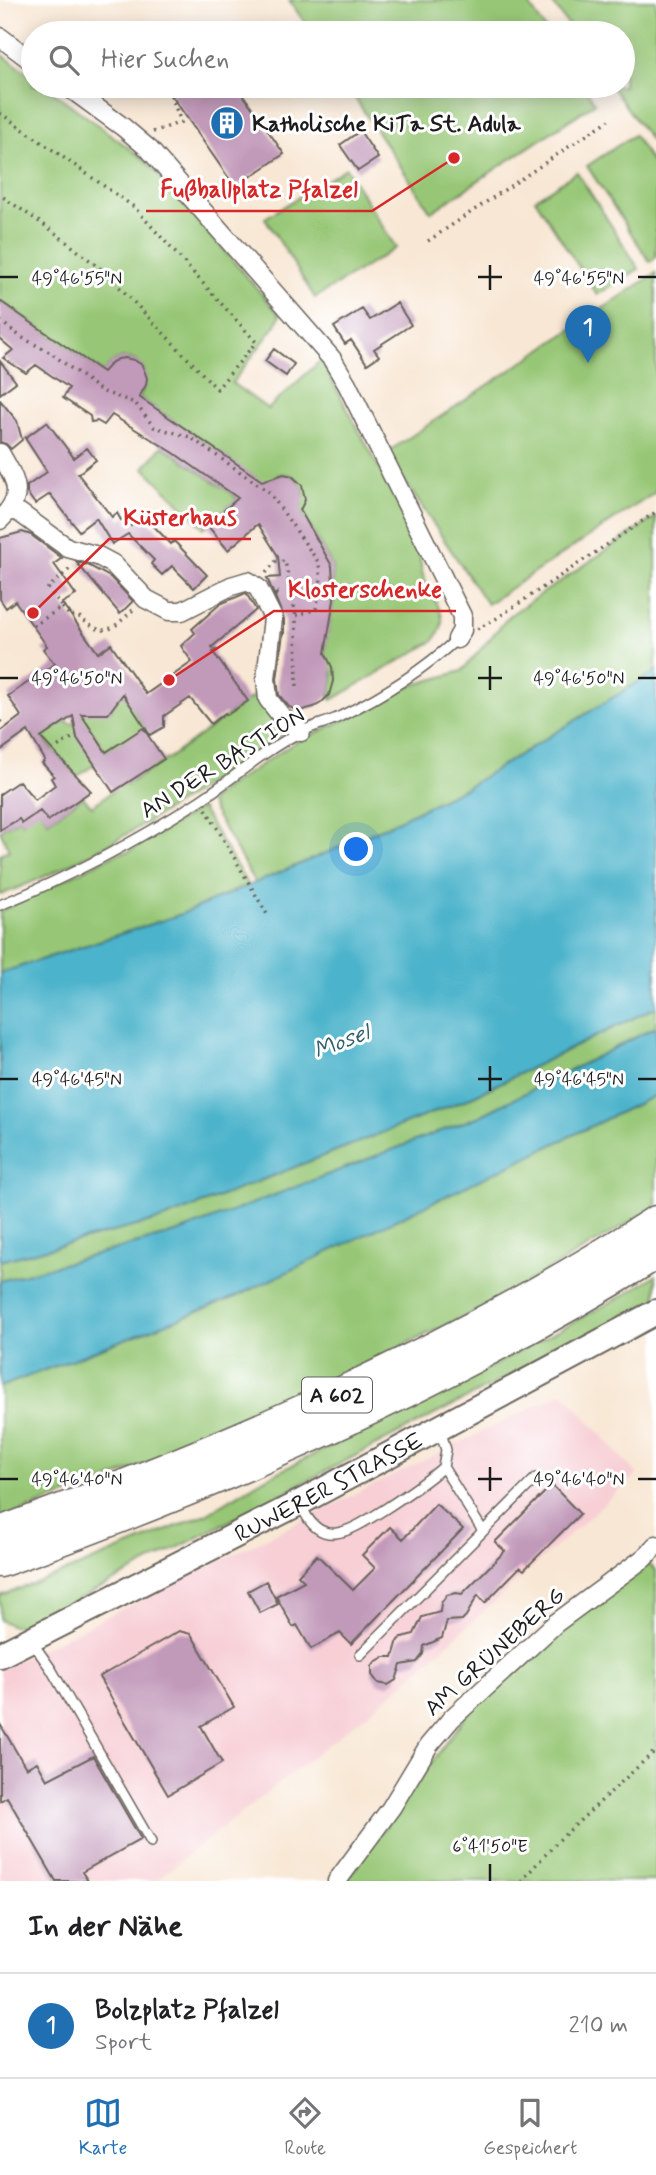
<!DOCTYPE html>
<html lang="de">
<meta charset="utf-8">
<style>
body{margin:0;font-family:Mynerve,sans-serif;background:#f6f6f6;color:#202124}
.you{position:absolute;left:357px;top:850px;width:24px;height:24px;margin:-18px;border:5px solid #fff;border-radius:50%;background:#1a73e8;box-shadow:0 0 0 10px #1a73e833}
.badge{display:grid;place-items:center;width:46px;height:46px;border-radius:50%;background:#1f6fb2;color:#fff;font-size:23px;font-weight:700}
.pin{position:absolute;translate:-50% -58px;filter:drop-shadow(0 2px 4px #0008)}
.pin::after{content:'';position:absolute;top:37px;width:24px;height:21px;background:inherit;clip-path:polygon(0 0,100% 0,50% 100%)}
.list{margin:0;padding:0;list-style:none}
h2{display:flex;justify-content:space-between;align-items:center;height:91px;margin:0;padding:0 28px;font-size:30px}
h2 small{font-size:23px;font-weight:400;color:#757577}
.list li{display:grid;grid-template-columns:46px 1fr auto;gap:21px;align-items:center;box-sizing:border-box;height:105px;padding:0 28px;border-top:2px solid #e0e0e0}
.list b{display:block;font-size:26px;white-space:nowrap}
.list p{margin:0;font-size:23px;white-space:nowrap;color:#757577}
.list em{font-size:23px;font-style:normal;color:#757577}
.icon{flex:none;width:38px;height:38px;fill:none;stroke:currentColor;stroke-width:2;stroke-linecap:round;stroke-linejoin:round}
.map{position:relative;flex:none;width:656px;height:1881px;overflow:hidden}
.search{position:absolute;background:#fff;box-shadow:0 4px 18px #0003;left:21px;right:21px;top:21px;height:77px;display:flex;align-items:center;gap:18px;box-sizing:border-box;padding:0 24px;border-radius:38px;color:#757577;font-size:26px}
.sheet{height:196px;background:#fff}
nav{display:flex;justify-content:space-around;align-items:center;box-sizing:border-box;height:98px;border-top:2px solid #e0e0e0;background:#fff;font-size:19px;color:#757577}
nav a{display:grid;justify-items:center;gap:4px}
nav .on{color:#1f6fb2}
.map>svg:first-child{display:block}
</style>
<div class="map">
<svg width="656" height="1881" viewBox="0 0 656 1881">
<rect width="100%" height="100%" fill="#fff"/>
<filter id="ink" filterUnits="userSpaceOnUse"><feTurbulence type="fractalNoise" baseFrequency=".0143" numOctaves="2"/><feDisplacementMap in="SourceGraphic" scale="14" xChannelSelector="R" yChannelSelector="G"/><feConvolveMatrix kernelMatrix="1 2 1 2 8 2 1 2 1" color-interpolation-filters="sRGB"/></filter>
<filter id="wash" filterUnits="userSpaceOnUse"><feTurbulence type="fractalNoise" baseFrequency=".00686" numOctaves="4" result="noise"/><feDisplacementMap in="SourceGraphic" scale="28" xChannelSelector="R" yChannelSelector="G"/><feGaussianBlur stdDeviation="1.57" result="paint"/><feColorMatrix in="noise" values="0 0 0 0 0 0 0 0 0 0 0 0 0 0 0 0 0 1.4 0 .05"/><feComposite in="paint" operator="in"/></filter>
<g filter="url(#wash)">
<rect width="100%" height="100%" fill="#f8e7d4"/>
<path fill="#f7cfd5" d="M 563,1392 L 637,1474 L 387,1698 L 155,1881 L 0,1881 L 0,1669 Z"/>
<path fill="#97c776" stroke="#5a7249" stroke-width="2" d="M 289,0 L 526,0 L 548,33 L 312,33 Z
M 550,0 L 656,0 L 656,148 L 611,86 L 623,86 L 623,33 L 574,33 Z
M 0,53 L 33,77 L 33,86 L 45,86 L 145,160 L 280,315 L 276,325 L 232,383 L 268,409 L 321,360 L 416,536 C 421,549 419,563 423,575 C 431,600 456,618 432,642 L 332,700 L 329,695 L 333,681 L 333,673 L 324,654 L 334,600 L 332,566 L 300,510 C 314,484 285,459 266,485 L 139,397 C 162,365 120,342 104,373 L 0,301 Z
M 347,86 L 583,86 L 595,103 L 431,212 Z
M 634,135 L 656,169 L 656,257 L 650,262 L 587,166 Z
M 346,168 L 396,248 L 315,298 L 265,218 Z
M 577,172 L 639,269 L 597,295 L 535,199 Z
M 656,273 L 656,492 L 487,604 L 386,453 Z
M 162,446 L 231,493 L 237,499 L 204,528 L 144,468 Z
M 656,517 L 656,671 L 467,787 L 364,837 L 255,883 L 210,804 L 210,801 L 227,787 L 294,743 L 368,709 L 407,687 L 462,671 L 510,615 Z
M 118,685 L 146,728 L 106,752 L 95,736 L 95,764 L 77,777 L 43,738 L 43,736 L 67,720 L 69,723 L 75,724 L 84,713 C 115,712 111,718 118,685 Z
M 258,693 L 285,734 C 194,793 102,857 0,895 L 0,854 L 9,850 L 0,830 L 19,819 L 22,823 L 38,807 L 48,821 L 83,797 L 92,806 L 124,783 L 126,785 L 172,756 Z
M 201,808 L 248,885 L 179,915 L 0,973 L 0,911 L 118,853 L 128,852 Z
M 656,1007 L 656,1027 L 480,1116 L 179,1232 L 0,1281 L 0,1261 L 163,1219 L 465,1100 Z
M 656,1095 L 656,1206 L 612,1233 L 483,1308 L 248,1418 L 113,1478 L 0,1519 L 0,1387 L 235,1297 Z
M 656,1275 L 656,1300 L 27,1626 L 13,1626 L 0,1620 L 0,1596 L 78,1567 L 206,1514 L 264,1479 L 461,1383 L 626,1294 Z
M 638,1556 L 656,1570 L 656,1881 L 346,1881 L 478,1699 Z"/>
<path fill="#4cb3cb" stroke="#346874" stroke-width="2" d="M 656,671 L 656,1007 L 465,1100 L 163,1219 L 0,1261 L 0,973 L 179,915 L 364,837 L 467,787 Z
M 656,1027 L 656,1095 L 235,1297 L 0,1387 L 0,1281 L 179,1232 L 480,1116 Z"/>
<g id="blocks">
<path fill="#c199b9" d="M 165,86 L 237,86 L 284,154 L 235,187 Z
M 360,131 L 378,158 L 358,171 L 340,145 Z
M 0,301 L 103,372 L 112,362 L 118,359 L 125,358 L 134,360 L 142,365 L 147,378 L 146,385 L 139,397 L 262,481 L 284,474 L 292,476 L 302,485 L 305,500 L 300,510 L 332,566 L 334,600 L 325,653 L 332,667 L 333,681 L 329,695 L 321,703 L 314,707 L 299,711 L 289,707 L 279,695 L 277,679 L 283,633 L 284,635 L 284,619 L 275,597 L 277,593 L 274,595 L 267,578 L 280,577 L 278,556 L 258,524 L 228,550 L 207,525 L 238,498 L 174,453 L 112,415 L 104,425 L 97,421 L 91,422 L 90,416 L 63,398 L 69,388 L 36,365 L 26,373 L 3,358 L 13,350 L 0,339 Z
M 397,303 L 411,325 L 374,349 L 379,356 L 367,364 L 351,340 L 345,344 L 334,327 L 362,309 L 370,320 Z
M 274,349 L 294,364 L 286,376 L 265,361 Z
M 0,361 L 16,382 L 0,394 Z
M 0,400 L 17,421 L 22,440 L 11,449 L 6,444 L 0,442 Z
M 47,422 L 74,458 L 87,448 L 96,460 L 78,474 L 112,517 L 117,513 L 121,520 L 126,517 L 131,526 L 143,515 L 171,544 L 174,541 L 207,575 L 194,588 L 172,566 L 162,575 L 151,564 L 154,560 L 128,534 L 112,544 L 96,518 L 79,531 L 50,494 L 35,504 L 27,493 L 27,486 L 47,472 L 25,438 Z
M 22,532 L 31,535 L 62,558 L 54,564 L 76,595 L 62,603 L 98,653 L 111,644 L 146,694 L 192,662 L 181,646 L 195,633 L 192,629 L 220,604 L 246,593 L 256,610 L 212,647 L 216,650 L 213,652 L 248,701 L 227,715 L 225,713 L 211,724 L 190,698 L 164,716 L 164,727 L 150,735 L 123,694 L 108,714 L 81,714 L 106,752 L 143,728 L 164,759 L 113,792 L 77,738 L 73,716 L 41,738 L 91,791 L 48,821 L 40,811 L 22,823 L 19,819 L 0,830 L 0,794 L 19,781 L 35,800 L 55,785 L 51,778 L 54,776 L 42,763 L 45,760 L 28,731 L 0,751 L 0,732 L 21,716 L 8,696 L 55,664 L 43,649 L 47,646 L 15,601 L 6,608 L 0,599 L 0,538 Z
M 76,562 L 88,565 L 110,577 L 133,601 L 120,614 Z
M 552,1485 L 580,1514 L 524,1570 L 520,1567 L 485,1603 L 478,1595 L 466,1616 L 462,1620 L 447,1621 L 442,1638 L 424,1646 L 423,1654 L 417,1662 L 401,1665 L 396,1680 L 388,1685 L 378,1683 L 372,1675 L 372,1666 L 375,1662 L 384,1657 L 393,1657 L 398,1640 L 402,1637 L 414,1634 L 422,1617 L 440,1612 L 441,1603 L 447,1595 L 456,1593 L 462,1594 L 505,1551 L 495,1542 Z
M 436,1504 L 463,1529 L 351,1644 L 340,1633 L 311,1649 L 297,1625 L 293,1627 L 276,1596 L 304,1581 L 298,1575 L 317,1555 L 353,1590 L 375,1568 L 362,1555 L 390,1527 L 403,1539 Z
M 266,1581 L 278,1604 L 260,1613 L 248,1591 Z
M 179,1631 L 191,1634 L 234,1707 L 201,1726 L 222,1763 L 168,1795 L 99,1677 Z
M 0,1724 L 26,1768 L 37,1762 L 47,1780 L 93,1756 L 141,1839 L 82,1872 L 88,1881 L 56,1881 L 7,1797 L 0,1801 Z"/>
</g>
</g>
<g filter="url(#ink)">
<use href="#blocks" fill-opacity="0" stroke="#69635c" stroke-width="2"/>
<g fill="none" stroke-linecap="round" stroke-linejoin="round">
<g stroke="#69635c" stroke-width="12">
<path id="service" d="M 0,905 C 69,877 137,841 199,801 C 233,779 264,750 301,732 C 314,725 328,723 341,716 C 382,696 423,670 457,639
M 443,1467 L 483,1531
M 301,1504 C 320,1554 353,1529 385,1509 C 405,1496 425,1483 443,1467 L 446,1450 L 440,1429
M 32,1642 L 51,1669 L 151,1842
M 360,1655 L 536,1478"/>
</g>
<g stroke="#69635c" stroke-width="21">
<path id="minor" d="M 0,37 L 33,62
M 67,86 L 123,127 L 149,149 L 332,359 L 347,384 L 462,616 L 462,630 L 457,639
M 0,453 C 16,481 26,495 0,520
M 11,510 L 20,513 L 68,548 L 98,556 L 113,564 L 146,599 L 169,611 L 182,611 L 231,586 L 248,581 L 258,588 L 273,618 L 266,679 L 268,699 L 282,717 L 301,732
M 337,1881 L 391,1808 L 429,1745 L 452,1718 L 556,1623 L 644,1558 L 656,1545"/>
</g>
<g stroke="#69635c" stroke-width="28">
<g id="secondary">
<path id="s1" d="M 0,1655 L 301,1502 L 656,1312"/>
</g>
</g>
<g stroke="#69635c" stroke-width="35">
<path id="motorway" d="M 0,1533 C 228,1450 451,1353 656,1222
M 0,1561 C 225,1481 453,1379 656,1253"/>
</g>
<path stroke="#69635c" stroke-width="3.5" stroke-dasharray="2 5" stroke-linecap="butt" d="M 0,113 L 134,207 L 256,342 L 217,389 L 106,273 L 50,229 L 0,195
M 153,132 L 181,122 L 170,93
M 428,241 L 609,120
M 0,321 L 21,337 L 51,353 L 101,391 L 135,403 L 154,427 L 190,437 L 269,492 L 319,563 L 321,584 L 316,609 L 296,616 L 297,687
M 266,573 L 275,562 L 285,561 L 296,616
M 62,606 L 48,588 L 72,567
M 33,626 L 62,607 L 70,616 L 77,615 C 105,639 109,632 134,609
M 477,629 L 494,620 L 656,512
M 0,721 L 4,726
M 52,750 L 77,735
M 206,809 L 268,916
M 521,1881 L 559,1840 L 656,1750"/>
<use href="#service" stroke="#fff" stroke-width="9"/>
<use href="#minor" stroke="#fff" stroke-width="18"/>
<use href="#secondary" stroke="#fff" stroke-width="24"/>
<use href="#motorway" stroke="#fff" stroke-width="32"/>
</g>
</g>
<path fill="none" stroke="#1c1c1c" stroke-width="2.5" d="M 490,265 L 490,290M 0,277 L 18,277M 478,277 L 502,277M 638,277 L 656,277M 490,666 L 490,690M 0,678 L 18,678M 478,678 L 502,678M 638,678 L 656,678M 490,1066 L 490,1091M 0,1079 L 18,1079M 478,1079 L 502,1079M 638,1079 L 656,1079M 490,1467 L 490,1491M 0,1479 L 18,1479M 478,1479 L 502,1479M 638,1479 L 656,1479M 490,1864 L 490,1881"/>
<defs>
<g id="building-disc" transform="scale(1.75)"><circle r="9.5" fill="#1f6fb2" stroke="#fff"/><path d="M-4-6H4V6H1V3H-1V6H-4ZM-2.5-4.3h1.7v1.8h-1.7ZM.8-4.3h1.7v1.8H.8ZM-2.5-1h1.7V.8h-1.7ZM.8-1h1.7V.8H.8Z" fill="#fff"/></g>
</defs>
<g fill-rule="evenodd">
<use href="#building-disc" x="227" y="123"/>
</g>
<g text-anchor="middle" stroke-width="6" stroke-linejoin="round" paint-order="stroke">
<rect fill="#fff" stroke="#606060" stroke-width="2" x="302" y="1377.5" width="70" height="35" rx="5"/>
<g font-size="21" font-weight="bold" fill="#1c1c1c">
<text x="337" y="1402">A 602</text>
</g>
<g font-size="23" font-weight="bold" fill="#1c1c1c" stroke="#fff" text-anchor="start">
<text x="252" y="131">Katholische KiTa St. Adula</text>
</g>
<g font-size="23" fill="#1c1c1c" stroke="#fff">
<text transform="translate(222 762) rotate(-32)" y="8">AN DER BASTION</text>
<text dy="8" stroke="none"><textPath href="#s1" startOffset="369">RUWERER STRASSE</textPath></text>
<text transform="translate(494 1651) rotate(-42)" y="8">AM GRÜNEBERG</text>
</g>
<g font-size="24" font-style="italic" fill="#32606b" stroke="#fff">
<text transform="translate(341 1041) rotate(-21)" y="8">Mosel</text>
</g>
</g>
<g font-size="18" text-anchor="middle" fill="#1c1c1c" stroke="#fff" stroke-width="6" stroke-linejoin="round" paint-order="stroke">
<text x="77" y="284">49°46'55"N</text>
<text x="579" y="284">49°46'55"N</text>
<text x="77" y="684">49°46'50"N</text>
<text x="579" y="684">49°46'50"N</text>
<text x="77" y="1085">49°46'45"N</text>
<text x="579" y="1085">49°46'45"N</text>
<text x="77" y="1485">49°46'40"N</text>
<text x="579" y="1485">49°46'40"N</text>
<text x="490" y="1852">6°41'50"E</text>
</g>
<path fill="none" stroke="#d62828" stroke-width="2.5" d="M454 158L372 211H146M33 613L109 539H251M169 680L274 611H456"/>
<g fill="#d62828" stroke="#fff" stroke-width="2.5">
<circle cx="454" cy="158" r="7"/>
<circle cx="33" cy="613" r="7"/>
<circle cx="169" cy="680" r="7"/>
</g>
<g font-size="24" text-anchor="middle" font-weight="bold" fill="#d62828" stroke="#fff" stroke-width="6" stroke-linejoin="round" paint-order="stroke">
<text x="259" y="197">Fußballplatz Pfalzel</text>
<text x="180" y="525">Küsterhaus</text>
<text x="365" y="597">Klosterschenke</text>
</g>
</svg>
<div class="you"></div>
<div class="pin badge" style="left:588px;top:363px">1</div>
<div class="search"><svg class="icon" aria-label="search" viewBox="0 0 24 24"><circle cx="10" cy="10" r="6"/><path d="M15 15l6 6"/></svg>Hier suchen</div>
</div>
<section class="sheet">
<h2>In der Nähe<small></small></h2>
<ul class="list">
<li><span class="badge">1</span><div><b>Bolzplatz Pfalzel</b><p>Sport</p></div><em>210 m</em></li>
</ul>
</section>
<nav>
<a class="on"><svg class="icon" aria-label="map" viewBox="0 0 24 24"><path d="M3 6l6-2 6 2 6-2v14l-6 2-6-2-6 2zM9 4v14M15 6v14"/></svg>Karte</a>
<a><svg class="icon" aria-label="directions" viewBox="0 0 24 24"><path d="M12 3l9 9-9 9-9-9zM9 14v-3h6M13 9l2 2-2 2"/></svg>Route</a>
<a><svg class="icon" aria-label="saved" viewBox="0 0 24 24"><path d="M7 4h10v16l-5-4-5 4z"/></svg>Gespeichert</a>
</nav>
